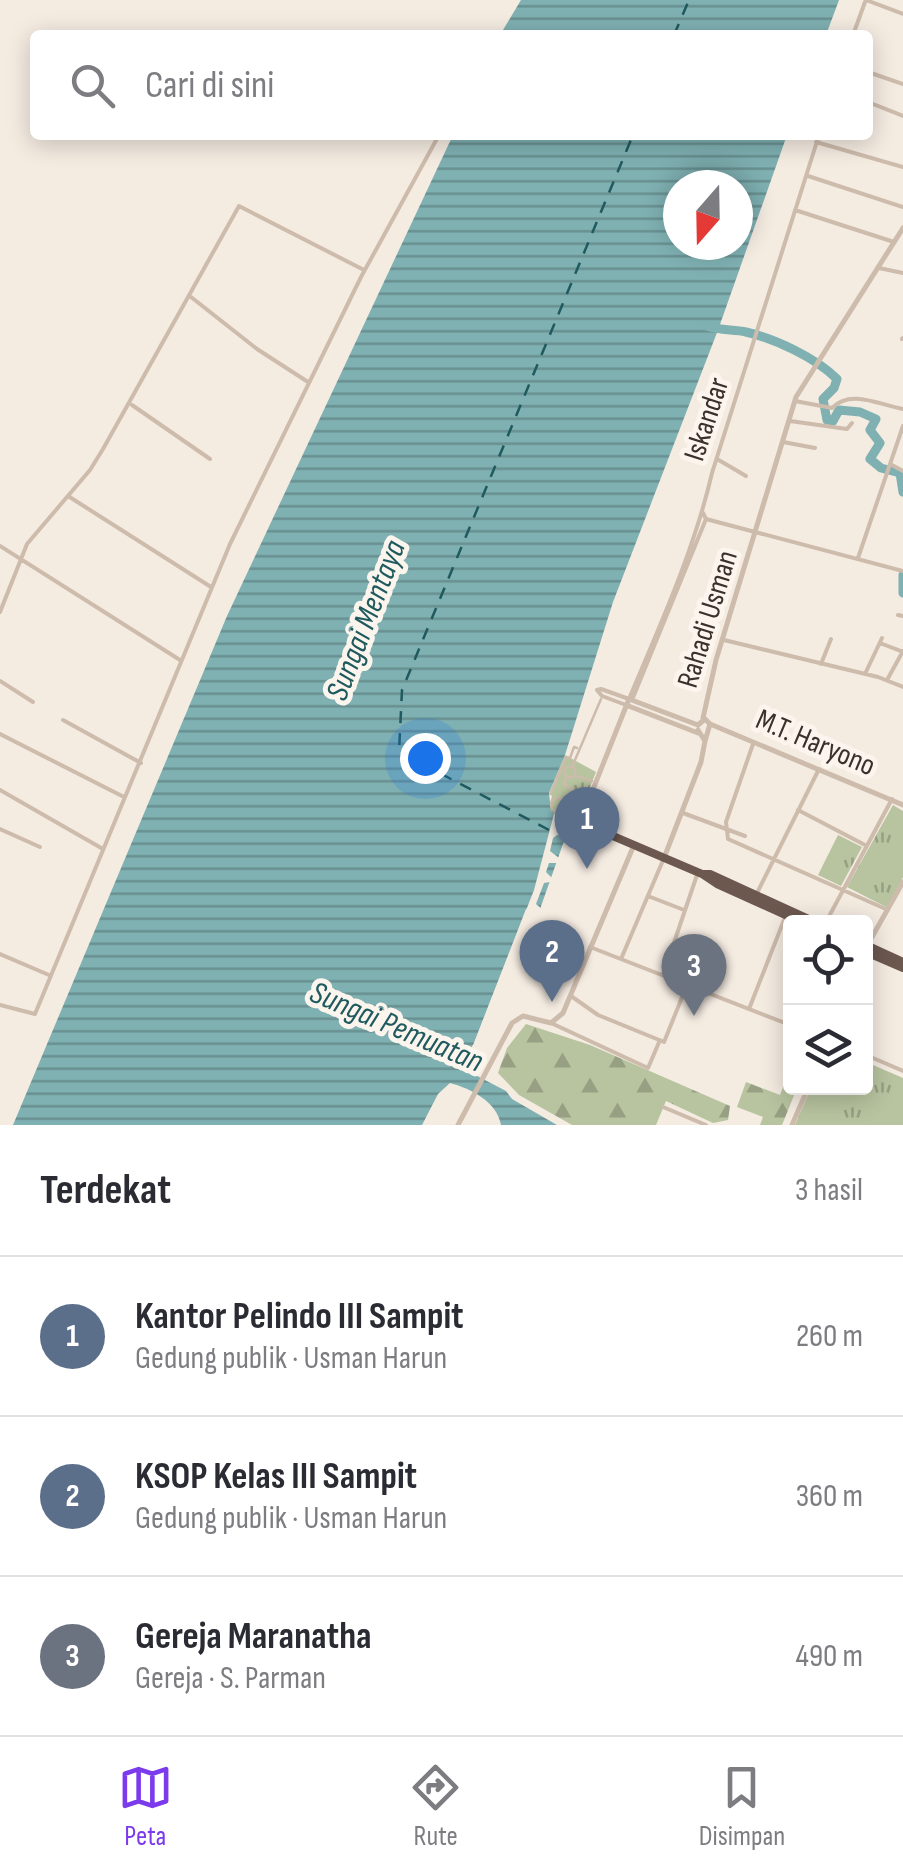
<!DOCTYPE html>
<html lang="id">
<meta charset="utf-8">
<style>
body{margin:0;font-family:"Sofia Sans Condensed",sans-serif;background:#f2f2f3;color:#2b2b33}
.controls{position:absolute;right:30px;bottom:30px;display:grid;overflow:hidden;border-radius:10px;box-shadow:0 5px 25px #0003}
.controls button{width:90px;height:90px;display:grid;place-items:center;padding:0;border:0;border-bottom:2px solid #e1e1e2;background:#fff;color:#2b2b33;font:50px sans-serif}
.compass{position:absolute;left:663px;top:170px;width:90px;height:90px;border-radius:50%;background:#fff;box-shadow:0 5px 25px #0003;rotate:200deg}
.you{position:absolute;left:425px;top:758px;width:35px;height:35px;margin:-25px;border:8px solid #fff;border-radius:50%;background:#1a73e8;box-shadow:0 0 0 15px #1a73e833}
.badge{display:grid;place-items:center;width:65px;height:65px;border-radius:50%;background:#7c3aed;color:#fff;font-size:32px;font-weight:700}
.pin{position:absolute;translate:-50% -82px;filter:drop-shadow(0 2px 5px #0008)}
.pin::after{content:'';position:absolute;top:52px;width:35px;height:30px;background:inherit;clip-path:polygon(0 0,100% 0,50% 100%)}
.list{margin:0;padding:0;list-style:none}
h2{display:flex;justify-content:space-between;align-items:center;height:130px;margin:0;padding:0 40px;font-size:42px}
h2 small{font-size:32px;font-weight:400;color:#7c7c81}
.list li{display:grid;grid-template-columns:65px 1fr auto;gap:30px;align-items:center;box-sizing:border-box;height:160px;padding:0 40px;border-top:2px solid #e1e1e2}
.list b{display:block;font-size:38px;white-space:nowrap}
.list p{margin:0;font-size:32px;white-space:nowrap;color:#7c7c81}
.list em{font-size:32px;font-style:normal;color:#7c7c81}
.icon{flex:none;width:55px;height:55px;fill:none;stroke:currentColor;stroke-width:2;stroke-linecap:round;stroke-linejoin:round}
.map{position:relative;flex:none;width:903px;height:1125px;overflow:hidden}
.search{position:absolute;background:#fff;box-shadow:0 5px 25px #0003;left:30px;right:30px;top:30px;height:110px;display:flex;align-items:center;gap:25px;box-sizing:border-box;padding:0 35px;border-radius:10px;color:#7c7c81;font-size:38px}
.sheet{height:610px;background:#fff}
nav{display:flex;justify-content:space-around;align-items:center;box-sizing:border-box;height:140px;border-top:2px solid #e1e1e2;background:#fff;font-size:28px;color:#7c7c81}
nav a{display:grid;justify-items:center;gap:5px}
nav .on{color:#7c3aed}
.map>svg:first-child{display:block}
</style>
<div class="map">
<svg width="903" height="1125" viewBox="0 0 903 1125">
<defs>
<pattern id="grass-tufts" width="24" height="20" patternUnits="userSpaceOnUse" patternTransform="scale(2.5)"><rect width="24" height="20" fill="#b8c4a0"/><path d="M3 7l-1-3M5 7V3M7 7l1-3M15 17l-1-3M17 17v-4M19 17l1-3" fill="none" stroke="#97a083"/></pattern>
<pattern id="forest-firs" width="22" height="20" patternUnits="userSpaceOnUse" patternTransform="scale(2.5)"><rect width="22" height="20" fill="#b8c4a0"/><path d="M5 1l3.5 6h-7zM16 11l3.5 6h-7z" fill="#97a083"/></pattern>
<pattern id="water-rules" width="6" height="5" patternUnits="userSpaceOnUse" patternTransform="scale(2.5)"><rect width="6" height="5" fill="#7fb0b2"/><path d="M0 2.5h6" fill="none" stroke="#699091"/></pattern>
</defs>
<rect width="100%" height="100%" fill="#f4ebe1"/>
<path fill="url(#grass-tufts)" d="M 565,755 L 596,772 L 576,822 L 552,812 L 549,807 L 552,796 L 549,794 Z
M 893,805 L 903,811 L 903,877 L 888,908 L 847,887 Z
M 838,835 L 862,847 L 841,886 L 818,875 Z
M 866,1062 L 903,1078 L 903,1125 L 795,1125 L 811,1088 L 866,1088 Z"/>
<path fill="url(#forest-firs)" d="M 526,1024 L 590,1045 L 730,1106 L 728,1120 L 713,1123 L 666,1101 L 656,1125 L 572,1125 L 519,1095 L 498,1073 L 507,1048 Z
M 790,1069 L 790,1088 L 797,1088 L 782,1125 L 760,1125 L 763,1117 L 737,1107 L 746,1082 L 780,1095 Z"/>
<path fill="url(#water-rules)" fill-rule="evenodd" d="M 521,0 L 839,0 L 826,35 L 500,35 Z
M 453,135 L 787,135 L 718,330 L 613,602 L 565,755 L 549,793 L 551,811 L 570,824 L 540,909 L 526,909 L 474,1043 L 460,1067 L 506,1091 L 512,1099 L 557,1125 L 501,1125 C 497,1102 472,1089 450,1083 L 438,1094 L 422,1125 L 13,1125 L 227,616 ZM 678,185 L 738,185 L 738,245 L 678,245 Z"/>
<path fill="#f4ebe1" d="M 554,814 L 559,815 L 558,830 L 568,834 L 567,837 L 557,835 L 553,838 L 550,851 L 559,858 L 558,863 L 549,863 L 546,872 L 552,878 L 551,882 L 544,883 L 536,904 L 544,911 L 541,914 L 530,914 L 479,1045 L 474,1043 L 534,890 Z"/>
<g fill="none" stroke-linecap="round" stroke-linejoin="round">
<path stroke="#7fb0b2" stroke-width="9" d="M 707,326 C 721,331 733,329 746,332 C 776,339 816,358 837,379 L 834,388 L 823,399 L 827,420 L 833,421 L 839,410 L 860,412 L 876,419 L 870,430 L 880,443 L 870,459 L 881,468 L 900,473 L 903,492
M 903,575 L 903,593"/>
<path stroke="#1f5a5e" stroke-width="2.5" stroke-dasharray="12 10" stroke-linecap="butt" d="M 674,35 L 689,0
M 549,830 L 399,752 L 402,690 L 633,135"/>
<path stroke="#cdbbac" stroke-width="2.5" d="M564.5 772a5.5 5.5 0 1 1 11 0a5.5 5.5 0 1 1-11 0Z
M 572,767 L 601,699
M 567,776 L 564,784 L 573,790 L 578,801 L 574,817 L 568,815
M 576,776 L 592,781
M 551,793 L 566,757 L 570,758 L 574,747 L 577,748
M551 805a7 7 0 1 1 14 0a7 7 0 1 1-14 0Z
M 560,818 L 578,825"/>
<path stroke="#cdbbac" stroke-width="4" d="M 866,0 L 903,14
M 853,35 L 865,2
M 868,72 L 903,84
M 868,102 L 903,116
M 816,142 L 903,167
M 808,176 L 903,207
M 795,210 L 894,242
M 879,268 L 903,273
M 191,297 L 257,349 L 308,382
M 902,339 L 903,338
M 795,401 L 832,408 C 850,389 878,404 903,409
M 132,405 L 210,459
M 790,421 L 847,429 L 852,423
M 783,442 L 815,448
M 717,459 L 746,476
M 892,465 L 903,471
M 68,496 L 211,587
M 703,513 L 706,519 L 903,571
M 0,546 L 180,660
M 858,558 L 903,426
M 0,612 L 27,544 L 90,470 L 103,449 L 239,206 L 364,270
M 898,615 L 903,616
M 724,640 L 878,677 L 903,687
M 880,643 L 903,652
M 821,664 L 831,639
M 865,674 L 882,638
M 887,680 L 903,651
M 0,681 L 33,702
M 597,690 L 601,689 L 629,699 C 660,625 694,551 712,473 L 819,135
M 597,690 L 602,696 L 626,705
M 632,700 L 706,519
M 63,720 L 141,763
M 0,734 L 124,797
M 753,744 L 726,822 L 728,839 L 888,910
M 0,790 L 103,849
M 798,810 L 865,845
M 683,813 L 745,836
M 0,829 L 40,847
M 756,895 L 819,769
M 648,896 L 684,910
M 826,922 L 892,799
M 590,947 L 790,1025
M 0,954 L 49,975
M 621,959 L 664,858
M 663,975 L 698,872
M 571,996 L 598,1015 L 664,1042 L 687,985
M 0,1005 L 35,1014 L 230,544 L 361,277 L 439,135
M 749,1009 L 786,915
M 551,1023 L 648,1068 L 660,1040
M 866,1055 L 903,1071
M 663,1107 L 706,1125"/>
<path stroke="#cdbbac" stroke-width="5" d="M 626,705 L 698,733
M 703,718 L 716,660 L 796,397 L 903,228
M 698,725 L 705,719 L 710,724 L 903,805
M 698,730 L 705,741 L 710,724
M 580,822 L 629,699 L 698,725
M 664,858 L 701,762 L 705,741
M 867,946 L 903,882
M 458,1125 L 512,1023 L 523,1016 L 551,1023 L 563,1013 L 634,845
M 792,1125 L 808,1088"/>
<path stroke="#6c584f" stroke-width="8" d="M 580,822 L 702,874 L 710,874 L 815,922
M 702,874 L 717,884 L 801,922
M 866,945 L 903,962
M 866,952 L 903,968"/>
</g>
<g text-anchor="middle" stroke-width="10" stroke-linejoin="round" paint-order="stroke">
<g font-size="30" fill="#3b302b" stroke="#fbf5ee">
<text transform="translate(706 419) rotate(-72)" y="10">Iskandar</text>
<text transform="translate(707 619) rotate(-73)" y="10">Rahadi Usman</text>
<text transform="translate(816 742) rotate(23)" y="10">M.T. Haryono</text>
</g>
<g font-size="32" font-style="italic" fill="#1f5a5e" stroke="#fbf5ee">
<text transform="translate(365 620) rotate(-69)" y="11">Sungai Mentaya</text>
<text transform="translate(397 1026) rotate(23)" y="11">Sungai Pemuatan</text>
</g>
</g>
</svg>
<div class="controls">
<button><svg class="icon" aria-label="locate" viewBox="0 0 24 24"><circle cx="12" cy="12" r="6"/><path d="M12 2v4M12 18v4M2 12h4M18 12h4"/></svg></button>
<button><svg class="icon" aria-label="layers" viewBox="0 0 24 24"><path d="M12 4l9 5-9 5-9-5zM3 14l9 5 9-5"/></svg></button>
</div>
<svg class="compass" viewBox="-18 -18 36 36"><path d="M0-13l5 13h-10z" fill="#e53935"/><path d="M0 13l5-13h-10z" fill="#7c7c81"/></svg>
<div class="you"></div>
<div class="pin badge" style="left:587px;top:869px;background:#5c6f8a">1</div>
<div class="pin badge" style="left:552px;top:1002px;background:#5c6f8a">2</div>
<div class="pin badge" style="left:694px;top:1016px;background:#6b7280">3</div>
<div class="search"><svg class="icon" aria-label="search" viewBox="0 0 24 24"><circle cx="10" cy="10" r="6"/><path d="M15 15l6 6"/></svg>Cari di sini</div>
</div>
<section class="sheet">
<h2>Terdekat<small>3 hasil</small></h2>
<ul class="list">
<li><span class="badge" style="background:#5c6f8a">1</span><div><b>Kantor Pelindo III Sampit</b><p>Gedung publik · Usman Harun</p></div><em>260 m</em></li>
<li><span class="badge" style="background:#5c6f8a">2</span><div><b>KSOP Kelas III Sampit</b><p>Gedung publik · Usman Harun</p></div><em>360 m</em></li>
<li><span class="badge" style="background:#6b7280">3</span><div><b>Gereja Maranatha</b><p>Gereja · S. Parman</p></div><em>490 m</em></li>
</ul>
</section>
<nav>
<a class="on"><svg class="icon" aria-label="map" viewBox="0 0 24 24"><path d="M3 6l6-2 6 2 6-2v14l-6 2-6-2-6 2zM9 4v14M15 6v14"/></svg>Peta</a>
<a><svg class="icon" aria-label="directions" viewBox="0 0 24 24"><path d="M12 3l9 9-9 9-9-9zM9 14v-3h6M13 9l2 2-2 2"/></svg>Rute</a>
<a><svg class="icon" aria-label="saved" viewBox="0 0 24 24"><path d="M7 4h10v16l-5-4-5 4z"/></svg>Disimpan</a>
</nav>
